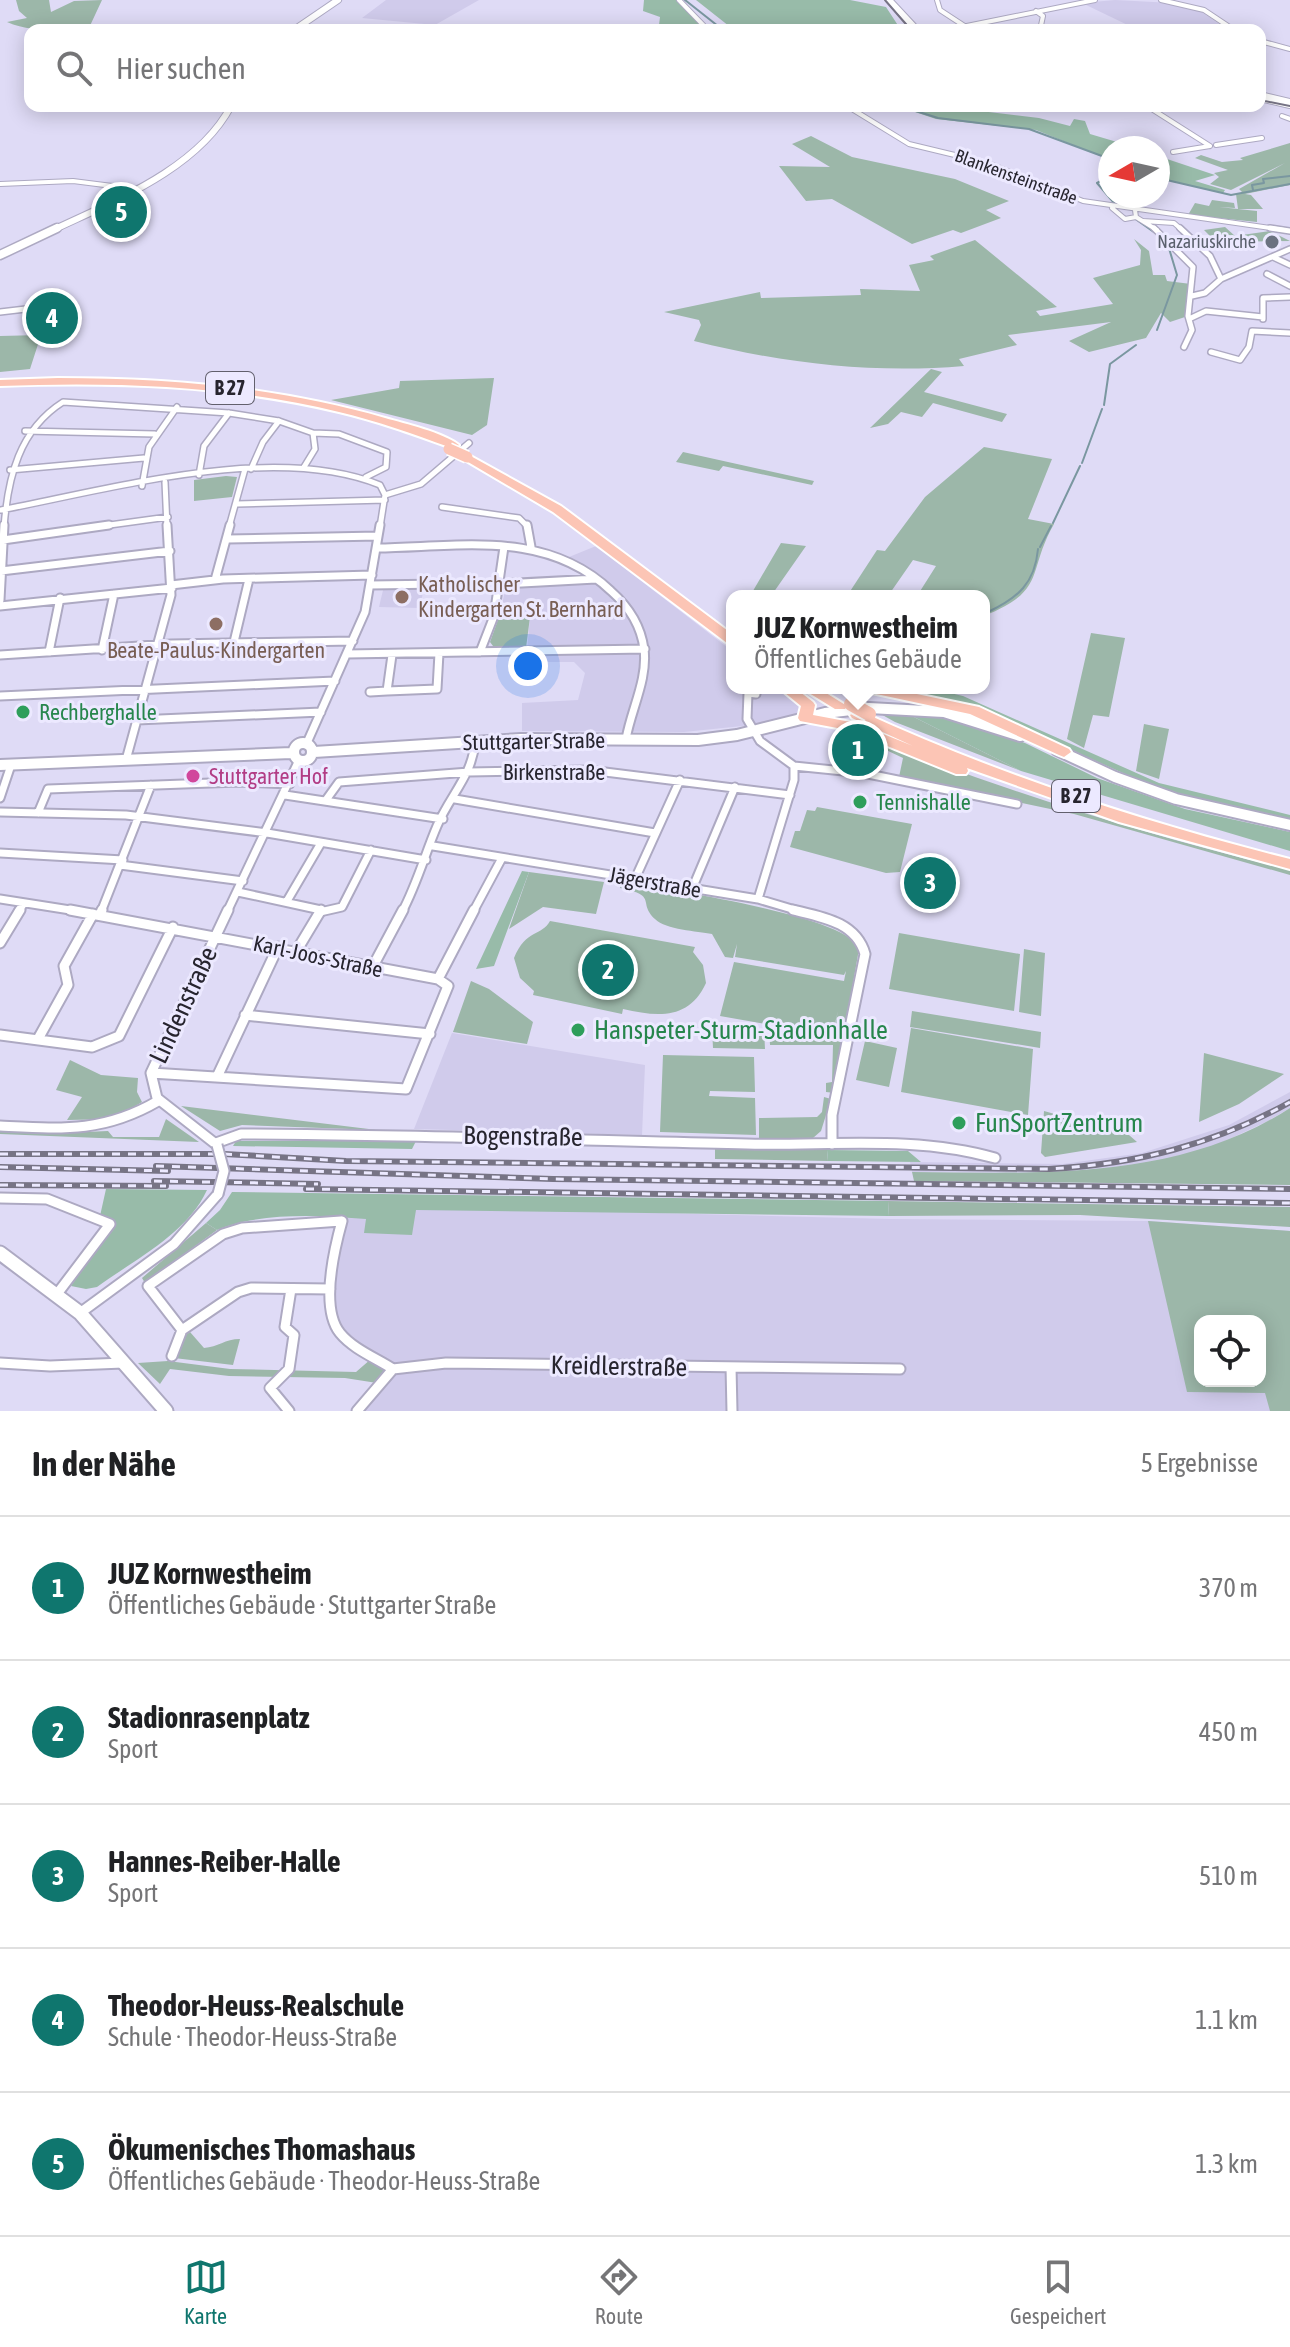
<!DOCTYPE html>
<html lang="de">
<meta charset="utf-8">
<style>
body{margin:0;font-family:"Asap Condensed",sans-serif;background:#f6f6f6;color:#202124}
.controls{position:absolute;right:24px;bottom:24px;display:grid;overflow:hidden;border-radius:16px;box-shadow:0 4px 20px #0003}
.controls button{width:72px;height:72px;display:grid;place-items:center;padding:0;border:0;border-bottom:2px solid #e0e0e0;background:#fff;color:#202124;font:40px sans-serif}
.compass{position:absolute;left:1098px;top:136px;width:72px;height:72px;border-radius:50%;background:#fff;box-shadow:0 4px 20px #0003;rotate:261deg}
.you{position:absolute;left:528px;top:666px;width:28px;height:28px;margin:-20px;border:6px solid #fff;border-radius:50%;background:#1a73e8;box-shadow:0 0 0 12px #1a73e833}
.badge{display:grid;place-items:center;width:52px;height:52px;border-radius:50%;background:#0f766e;color:#fff;font-size:26px;font-weight:700}
.pin{position:absolute;translate:-50% -50%;border:4px solid #fff;box-shadow:0 2px 8px #0006}
.popup{position:absolute;left:726px;top:590px;width:264px;height:104px;box-sizing:border-box;display:grid;place-content:center;border-radius:16px;background:#fff;filter:drop-shadow(0 2px 6px #0005);font-size:26px;white-space:nowrap;color:#757577}
.popup b{font-size:30px;color:#202124}
.popup::after{content:'';position:absolute;left:50%;top:100%;margin-left:-16px;border:16px solid transparent;border-top-color:#fff}
.list{margin:0;padding:0;list-style:none}
h2{display:flex;justify-content:space-between;align-items:center;height:104px;margin:0;padding:0 32px;font-size:34px}
h2 small{font-size:26px;font-weight:400;color:#757577}
.list li{display:grid;grid-template-columns:52px 1fr auto;gap:24px;align-items:center;box-sizing:border-box;height:144px;padding:0 32px;border-top:2px solid #e0e0e0}
.list b{display:block;font-size:30px;white-space:nowrap}
.list p{margin:0;font-size:26px;white-space:nowrap;color:#757577}
.list em{font-size:26px;font-style:normal;color:#757577}
.icon{flex:none;width:44px;height:44px;fill:none;stroke:currentColor;stroke-width:2;stroke-linecap:round;stroke-linejoin:round}
.map{position:relative;flex:none;width:1290px;height:1411px;overflow:hidden}
.search{position:absolute;background:#fff;box-shadow:0 4px 20px #0003;left:24px;right:24px;top:24px;height:88px;display:flex;align-items:center;gap:20px;box-sizing:border-box;padding:0 28px;border-radius:16px;color:#757577;font-size:30px}
.sheet{height:824px;background:#fff}
nav{display:flex;justify-content:space-around;align-items:center;box-sizing:border-box;height:112px;border-top:2px solid #e0e0e0;background:#fff;font-size:22px;color:#757577}
nav a{display:grid;justify-items:center;gap:4px}
nav .on{color:#0f766e}
.map>svg:first-child{display:block}
</style>
<div class="map">
<svg width="1290" height="1411" viewBox="0 0 1290 1411">
<rect width="100%" height="100%" fill="#dfdbf6"/>
<path fill="#d0cbeb" fill-rule="evenodd" d="M 386,0 L 479,0 L 435,25 L 362,18 Z
M 1115,0 L 1173,3 L 1200,11 L 1228,30 L 1138,30 L 1082,3 Z
M 596,546 L 732,651 L 732,688 L 781,688 L 804,707 L 801,714 L 762,724 L 684,732 L 522,731 L 522,703 L 578,700 L 585,673 L 574,662 L 526,662 L 530,617 L 499,617 L 507,583 L 595,578 L 569,557 Z
M 384,586 L 425,586 L 419,608 L 379,607 Z
M 452,1033 L 645,1065 L 642,1135 L 414,1129 Z
M 1290,1092 L 1290,1108 L 1268,1121 L 1208,1149 L 1144,1164 L 1067,1173 L 912,1172 L 910,1162 L 1063,1164 L 1142,1153 L 1229,1125 Z
M 350,1205 L 890,1219 L 1148,1221 L 1290,1231 L 1290,1411 L 358,1411 L 393,1369 L 346,1339 L 332,1324 L 330,1289 L 341,1221 ZM 1200,1321 L 1260,1321 L 1260,1381 L 1200,1381 Z"/>
<path fill="#9cb7a9" fill-rule="evenodd" d="M 16,0 L 49,0 L 51,12 L 74,1 L 102,0 L 88,30 C 61,30 32,33 7,22 L 27,18 L 19,11 Z
M 811,136 L 852,157 L 955,179 L 1009,201 L 986,210 L 1001,218 L 961,233 L 953,230 L 912,244 L 832,199 L 806,201 L 779,166 L 830,167 L 792,144 Z
M 1290,143 L 1290,185 L 1245,194 L 1251,195 L 1263,209 L 1238,209 L 1236,194 L 1243,193 L 1239,189 L 1285,163 L 1231,190 L 1210,184 L 1219,177 L 1214,173 L 1228,170 L 1195,158 L 1201,155 L 1222,162 L 1243,160 L 1240,158 Z
M 1212,200 L 1234,203 L 1235,208 L 1219,207 L 1257,211 L 1257,222 L 1188,215 L 1195,203 L 1209,206 Z
M 1225,227 L 1235,236 L 1270,231 L 1290,241 L 1216,242 L 1204,230 Z
M 1134,239 L 1149,251 L 1153,275 L 1165,275 L 1167,281 L 1191,284 L 1185,317 L 1170,322 L 1161,313 L 1146,338 L 1089,352 L 1069,341 L 1111,322 L 1008,335 L 1017,345 L 959,359 L 964,366 C 872,374 783,363 694,341 L 701,325 L 699,320 L 664,312 L 760,292 L 761,298 L 861,295 L 860,289 L 920,291 L 909,265 L 934,260 L 930,256 L 975,240 L 1057,307 L 1036,311 L 1040,316 L 1113,304 L 1093,278 L 1140,265 L 1141,250 Z
M 41,335 L 30,369 L 0,372 L 0,336 Z
M 931,369 L 942,372 L 924,392 L 1007,414 L 1002,422 L 933,403 L 922,417 L 901,412 L 888,424 L 870,428 Z
M 494,378 L 487,425 L 472,435 L 331,400 L 399,388 L 400,381 Z
M 984,447 L 1052,459 L 1028,519 L 1054,524 C 1026,573 1048,590 984,616 L 984,596 L 917,596 L 936,566 L 913,560 L 888,596 L 847,596 L 877,550 L 885,551 L 925,497 Z
M 683,452 L 814,481 L 812,485 L 723,466 L 719,471 L 676,462 Z
M 226,476 L 237,477 L 232,497 L 194,501 L 194,480 Z
M 781,543 L 806,546 L 771,596 L 750,596 Z
M 499,617 L 530,617 L 526,648 L 493,646 L 490,642 Z
M 1091,633 L 1125,638 L 1109,717 L 1093,715 L 1084,748 L 1067,739 Z
M 877,712 L 906,713 L 1021,771 L 895,722 Z
M 1144,724 L 1169,729 L 1159,779 L 1136,771 Z
M 881,742 C 1014,794 1151,836 1290,870 L 1290,875 L 1074,814 L 899,777 L 903,758 L 884,749 L 878,773 L 873,772 Z
M 817,807 L 912,824 L 900,872 L 886,873 L 790,847 L 795,831 L 800,831 L 807,810 L 815,811 Z
M 529,872 L 604,882 L 596,914 L 543,907 L 509,929 Z
M 622,882 C 659,888 852,916 859,949 L 844,1035 L 833,1035 L 838,1011 L 832,1036 L 720,1016 L 734,962 L 844,981 L 846,971 L 844,975 L 735,957 L 737,944 L 733,958 L 725,957 L 712,934 C 697,931 666,930 655,919 C 637,902 659,896 620,888 Z
M 550,921 L 695,947 L 693,952 L 703,965 L 706,983 C 689,1020 658,1017 623,1009 L 622,1014 L 533,995 L 534,991 L 520,978 L 514,958 C 526,929 542,936 550,921 Z
M 899,933 L 1020,954 L 1014,1011 L 889,989 Z
M 1024,949 L 1045,953 L 1041,1016 L 1019,1012 Z
M 471,981 L 489,989 L 533,1022 L 527,1044 L 453,1032 Z
M 912,1011 L 1041,1032 L 1040,1048 L 910,1027 Z
M 712,1028 L 764,1029 L 765,1049 L 713,1048 Z
M 769,1028 L 831,1040 L 845,1038 L 835,1093 L 826,1092 L 826,1083 L 832,1082 L 833,1045 L 770,1045 Z
M 911,1028 L 1033,1049 L 1028,1115 L 901,1092 Z
M 865,1041 L 897,1048 L 889,1087 L 856,1080 Z
M 1204,1053 L 1284,1074 L 1239,1104 L 1199,1122 Z
M 663,1055 L 754,1057 L 755,1092 L 710,1091 L 709,1096 L 755,1098 L 756,1135 L 660,1132 Z
M 70,1060 L 101,1075 L 138,1078 L 137,1092 L 142,1102 L 114,1119 L 67,1120 L 82,1097 L 56,1090 Z
M 824,1097 L 831,1099 L 821,1131 L 813,1138 L 759,1138 L 759,1118 L 817,1117 L 822,1112 Z
M 181,1106 L 377,1130 L 242,1125 L 220,1131 Z
M 1290,1108 L 1290,1185 L 914,1181 L 912,1172 C 1042,1173 1176,1181 1290,1108 Z
M 1044,1111 L 1129,1135 L 1137,1142 L 1045,1157 L 1041,1153 Z
M 166,1119 L 199,1142 L 0,1134 L 0,1129 L 62,1133 L 108,1131 L 113,1137 L 159,1137 Z
M 715,1148 L 827,1150 L 828,1161 L 715,1159 Z
M 888,1201 L 1290,1207 L 1290,1227 L 1080,1215 L 889,1216 Z
M 1148,1221 L 1290,1231 L 1290,1411 L 1270,1411 L 1265,1393 L 1187,1392 ZM 1260,1321 L 1260,1381 L 1200,1381 L 1200,1321 Z
M 206,1223 L 217,1230 L 145,1283 L 142,1278 Z
M 190,1332 L 204,1348 C 218,1347 225,1339 240,1339 L 233,1365 L 174,1358 L 180,1339 Z
M 371,1359 L 386,1370 L 377,1383 L 345,1378 L 229,1376 L 170,1369 L 160,1384 L 138,1363 L 168,1361 L 230,1369 L 356,1372 Z"/>
<path fill="#98bba9" d="M 644,0 L 676,0 L 702,26 L 691,30 L 649,30 L 659,25 L 660,17 L 643,11 Z
M 696,0 L 850,0 L 886,7 L 901,30 L 734,30 Z
M 897,106 L 975,106 L 972,110 L 1039,118 L 1070,126 L 1074,119 L 1085,121 L 1090,134 L 1137,148 L 1110,148 L 1110,160 L 1036,130 L 936,119 Z
M 1158,156 L 1215,175 L 1195,181 L 1225,190 L 1223,193 L 1158,178 Z
M 900,688 L 929,688 L 963,696 L 1159,783 L 1290,815 L 1290,821 L 1197,801 L 1152,786 L 970,705 Z
M 906,713 L 958,720 L 1025,743 L 1097,778 L 1185,809 L 1290,832 L 1290,851 L 1021,771 Z
M 522,871 L 529,872 L 494,966 L 476,969 Z
M 236,1141 L 416,1141 L 412,1149 L 233,1146 Z
M 827,1150 L 908,1151 L 921,1162 L 828,1161 Z
M 106,1189 L 207,1190 C 187,1234 134,1260 97,1287 L 86,1289 L 71,1286 L 111,1225 L 100,1216 Z
M 232,1192 L 888,1201 L 889,1216 L 416,1210 L 412,1235 L 364,1233 L 366,1219 C 319,1215 260,1212 217,1230 L 206,1223 L 220,1210 Z"/>
<g fill="none" stroke-linecap="round" stroke-linejoin="round">
<path stroke="#7a97a0" stroke-width="2" d="M 685,0 L 723,30
M 900,106 L 938,118 L 1029,129 L 1110,159
M 1110,176 L 1097,183 L 1115,204
M 1158,178 L 1231,195 L 1290,184
M 1253,190 L 1252,185 L 1264,183 L 1263,179 L 1290,176
M 1134,218 L 1158,235
M 1157,330 L 1177,275 L 1168,245
M 1104,405 L 1110,364 L 1136,345
M 1082,463 L 1102,409
M 1053,523 L 1080,466
M 1040,547 L 1051,526
M 988,612 C 1018,598 1035,583 1038,549"/>
<g stroke="#ada9c2" stroke-width="6">
<path id="street-far3" d="M 679,0 L 708,30
M 937,0 L 940,10 L 966,27
M 1161,0 L 1204,10 L 1234,30
M 1036,11 L 1043,16 L 1040,30
M 947,30 L 1095,0
M 1260,41 L 1290,49
M 1260,94 L 1290,101
M 847,106 L 909,144 L 988,163 L 1083,201 L 1284,230
M 1147,106 L 1210,146
M 1231,106 L 1236,107
M 1282,116 L 1290,119
M 1216,145 L 1262,138
M 1173,152 L 1210,146
M 0,184 L 73,181 L 128,188
M 1112,208 L 1125,219 L 1136,217
M 1135,210 L 1136,217 L 1157,230
M 1143,221 L 1174,223 L 1182,230"/>
</g>
<g stroke="#ada9c2" stroke-width="8">
<path id="street-far2" d="M 1154,228 L 1193,267 L 1188,316 L 1192,330 L 1184,347
M 1180,228 L 1210,256 L 1221,279
M 1270,228 L 1290,231
M 1273,257 L 1290,265
M 1267,274 L 1290,286
M 1192,296 L 1205,293 L 1221,279 L 1290,249
M 0,312 L 68,304
M 1189,319 L 1206,311 L 1263,317
M 1263,319 L 1263,298 L 1290,297
M 1211,352 L 1240,360 L 1249,347 L 1252,331 L 1290,333
M 25,431 L 155,434
M 304,467 L 315,449 L 313,433
M 251,469 L 263,442 L 279,421
M 10,470 L 144,458
M 199,475 L 204,446 L 229,413
M 165,482 L 167,527
M 142,486 L 149,447 L 177,407
M 385,495 L 421,484 L 469,443
M 237,504 L 385,500
M 442,507 L 519,518 L 528,527
M 1,510 C 111,489 274,442 380,485 L 385,495
M 4,527 C 8,477 19,430 63,402 L 229,413 L 279,421 L 313,433 L 339,434 L 387,452 L 386,467 L 366,477
M 95,527 L 168,517
M 229,527 L 245,469
M 380,527 L 385,495"/>
</g>
<g stroke="#ada9c2" stroke-width="11">
<path id="street-far1" d="M 527,525 L 531,547
M 228,539 L 378,536
M 3,540 L 109,525
M 377,548 C 460,547 546,529 611,591 C 628,606 641,626 644,649 C 648,679 631,710 626,739
M 1,571 L 170,551
M 215,580 L 230,525
M 501,584 L 596,579
M 171,585 L 223,579 L 372,575
M 370,585 L 444,584
M 0,600 L 4,525
M 0,606 L 172,588
M 234,642 L 249,579
M 102,650 L 114,594
M 49,652 L 60,598
M 480,652 L 494,616 L 504,547
M 347,654 L 645,649
M 0,655 L 171,644 L 353,641
M 387,691 L 437,689 L 439,653
M 370,692 L 387,691 L 392,655
M 756,694 L 748,693 L 747,719 L 760,741 L 794,766 L 863,773 L 1017,804
M 0,696 L 335,681
M 137,720 L 321,712
M 306,745 L 365,612 L 380,525
M 126,760 L 171,595 L 167,525
M 285,795 L 443,819
M 0,798 L 11,765
M 455,799 L 655,833
M 326,800 L 339,782 L 469,772 L 589,770 L 790,795
M 0,812 L 126,815 L 267,833 L 426,860
M 38,813 L 48,789 L 238,782 L 290,784
M 433,846 L 758,899 L 802,912
M 0,853 L 123,860
M 120,865 L 243,881
M 635,879 L 680,780
M 692,889 L 735,787
M 238,892 L 321,910
M 0,899 L 83,912
M 758,899 L 794,780 L 794,766
M 287,901 L 321,843
M 18,912 L 24,903
M 101,912 L 151,785
M 227,912 L 299,760
M 320,912 L 342,907 L 371,850
M 402,912 C 417,884 425,854 437,826 C 450,795 473,775 475,741
M 473,912 L 502,858"/>
</g>
<g stroke="#ada9c2" stroke-width="13">
<path id="street" d="M 70,910 L 438,979 L 448,986 L 406,1089 L 151,1073
M 793,910 C 822,917 856,922 865,954 L 832,1115 L 832,1144
M 100,915 L 102,910
M 0,943 L 20,910
M 297,950 L 321,910
M 372,968 L 403,910
M 438,979 L 474,910
M 245,1015 L 430,1034
M 0,1035 L 92,1047 L 119,1036 L 173,927
M 38,1039 L 68,985 L 64,966 L 93,914
M 217,1077 L 278,947
M 0,1126 C 61,1129 103,1133 158,1101
M 216,1143 L 241,1134 C 410,1135 578,1140 747,1144 C 829,1146 915,1135 995,1158
M 217,1145 L 157,1098 L 151,1073 L 228,910
M 0,1198 L 47,1199 L 110,1224 L 57,1294
M 342,1221 C 334,1250 320,1308 340,1333 C 353,1349 376,1358 393,1369
M 80,1313 L 174,1244 L 218,1194
M 182,1330 L 148,1286 L 223,1234 L 242,1228 L 341,1221
M 172,1356 L 182,1330 L 238,1292 L 251,1288 L 330,1289
M 0,1363 L 50,1366 L 123,1363
M 731,1367 L 732,1411
M 289,1411 L 270,1388 L 289,1369 L 294,1335 L 285,1327 L 291,1289
M 357,1411 L 393,1369 L 446,1363 L 900,1369"/>
</g>
<g stroke="#ada9c2" stroke-width="8">
<path id="secondary-far3" d="M 889,0 L 917,30
M 294,30 L 338,0
M 1260,98 L 1290,105
M 53,230 C 114,201 198,169 231,106"/>
</g>
<g stroke="#ada9c2" stroke-width="11">
<path id="secondary-far2" d="M 0,255 L 57,228"/>
</g>
<g stroke="#ada9c2" stroke-width="14">
<path id="secondary-far1" d="M294 752a9 9 0 1 1 18 0a9 9 0 1 1-18 0Z
M 1057,750 L 1115,777 L 1176,799 L 1290,825
M 314,752 L 521,739 L 698,740 L 737,735 L 825,713 L 869,708 L 944,712 L 1020,736
M 0,765 L 291,753"/>
</g>
<g stroke="#ada9c2" stroke-width="17">
<path id="secondary" d="M 0,1253 L 80,1313 L 166,1411"/>
</g>
<g stroke="#fff" stroke-width="4">
<path id="highway" d="M 58,378 C 169,378 277,387 385,418 C 406,424 442,432 459,445 L 457,447 L 449,447 C 413,434 377,421 339,412 C 227,385 114,382 0,386 L 0,380 Z
M 467,454 L 561,506 L 732,634 L 732,644 L 727,643 L 553,512 L 463,459 L 463,455 Z
M 779,688 L 795,688 L 813,702 L 815,705 L 813,715 L 856,723 L 913,746 L 852,718 L 850,715 L 857,711 L 862,712 C 1000,775 1142,822 1290,859 L 1290,869 L 1119,822 L 967,768 L 968,771 L 966,774 L 956,774 L 848,730 L 800,721 L 798,718 L 801,706 Z
M 801,688 L 818,688 L 847,706 L 845,709 L 835,709 Z
M 860,688 L 888,688 L 979,707 L 1069,749 L 1071,752 L 1064,757 L 1059,755 L 970,714 L 867,692 Z"/>
</g>
<use href="#street-far3" stroke="#fff" stroke-width="4"/>
<use href="#street-far2" stroke="#fff" stroke-width="5"/>
<use href="#street-far1" stroke="#fff" stroke-width="7"/>
<use href="#street" stroke="#fff" stroke-width="9"/>
<use href="#secondary-far3" stroke="#fff" stroke-width="6"/>
<use href="#secondary-far2" stroke="#fff" stroke-width="8"/>
<use href="#secondary-far1" stroke="#fff" stroke-width="10"/>
<use href="#secondary" stroke="#fff" stroke-width="13"/>
<use href="#highway" fill="#fcc5b5" fill-rule="evenodd"/>
<path stroke="#777485" stroke-width="2" d="M 885,0 L 911,30
M 1260,100 L 1290,106"/>
<g stroke="#777485" stroke-width="6">
<path id="rail" d="M 0,1154 L 224,1154 L 346,1161 L 1049,1169 C 1136,1164 1214,1145 1290,1102
M 156,1166 L 553,1179 L 1290,1189
M 0,1167 L 168,1171
M 154,1181 L 318,1184
M 0,1185 L 166,1186
M 306,1189 L 1290,1203"/>
</g>
<use href="#rail" stroke="#ece9ff" stroke-width="3" stroke-dasharray="8" stroke-linecap="butt"/>
<g stroke="#ada9c2" stroke-width="13" stroke-linecap="butt">
<path id="street-bridge" d="M 217,1145 L 224,1171 L 218,1194"/>
</g>
<g stroke="#fff" stroke-width="14" stroke-linecap="butt">
<path id="highway-bridge-far1" d="M 449,449 L 467,457"/>
</g>
<g stroke="#fff" stroke-width="18" stroke-linecap="butt">
<path id="highway-bridge" d="M 851,704 L 869,714"/>
</g>
<use href="#street-bridge" stroke="#fff" stroke-width="9"/>
<use href="#highway-bridge-far1" stroke="#fcc5b5" stroke-width="11"/>
<use href="#highway-bridge" stroke="#fcc5b5" stroke-width="14"/>
</g>
<circle fill="#6b7280" stroke="#ece9ff" stroke-width="3" cx="1272" cy="242" r="8"/>
<g fill="#8d6e63" stroke="#ece9ff" stroke-width="3">
<circle cx="402" cy="597" r="8"/>
<circle cx="216" cy="624" r="8"/>
</g>
<g fill="#2e9e5b" stroke="#ece9ff" stroke-width="3">
<circle cx="23" cy="712" r="8"/>
<circle cx="860" cy="802" r="8"/>
<circle cx="578" cy="1030" r="8"/>
<circle cx="959" cy="1123" r="8"/>
</g>
<circle fill="#d1479c" stroke="#ece9ff" stroke-width="3" cx="193" cy="776" r="8"/>
<g text-anchor="middle" stroke-width="6" stroke-linejoin="round" paint-order="stroke">
<g font-size="18" fill="#27252f" stroke="#ece9ff">
<text transform="translate(1016 177) rotate(20)" y="6">Blankensteinstraße</text>
</g>
<g font-size="18" fill="#5b616d" stroke="#ece9ff" text-anchor="end">
<text x="1256" y="248">Nazariuskirche</text>
</g>
<g fill="#ece9ff" stroke="#62606d" stroke-width="2">
<rect x="206" y="372" width="48" height="32" rx="6"/>
<rect x="1052" y="780" width="48" height="32" rx="6"/>
</g>
<g font-size="20" font-weight="bold" fill="#27252f">
<text x="230" y="395">B 27</text>
<text x="1076" y="803">B 27</text>
</g>
<g font-size="22" fill="#785e54" stroke="#ece9ff" text-anchor="start">
<text x="418" y="592">Katholischer<tspan x="418" dy="25">Kindergarten St. Bernhard</tspan></text>
<text x="216" y="658" text-anchor="middle">Beate-Paulus-Kindergarten</text>
</g>
<g font-size="22" fill="#27864d" stroke="#ece9ff" text-anchor="start">
<text x="39" y="720">Rechberghalle</text>
<text x="876" y="810">Tennishalle</text>
</g>
<g font-size="22" fill="#27252f" stroke="#ece9ff">
<text transform="translate(534 741) rotate(-1)" y="8">Stuttgarter Straße</text>
<text x="554" y="780">Birkenstraße</text>
<text transform="translate(655 882) rotate(10)" y="8">Jägerstraße</text>
<text transform="translate(318 956) rotate(12)" y="8">Karl-Joos-Straße</text>
</g>
<g font-size="22" fill="#b23c85" stroke="#ece9ff" text-anchor="start">
<text x="209" y="784">Stuttgarter Hof</text>
</g>
<g font-size="26" fill="#27252f" stroke="#ece9ff">
<text transform="translate(183 1005) rotate(-65)" y="9">Lindenstraße</text>
<text transform="translate(523 1136) rotate(1)" y="9">Bogenstraße</text>
<text transform="translate(619 1366) rotate(1)" y="9">Kreidlerstraße</text>
</g>
<g font-size="26" fill="#27864d" stroke="#ece9ff" text-anchor="start">
<text x="594" y="1039">Hanspeter-Sturm-Stadionhalle</text>
<text x="975" y="1132">FunSportZentrum</text>
</g>
</g>
</svg>
<div class="controls">
<button><svg class="icon" aria-label="locate" viewBox="0 0 24 24"><circle cx="12" cy="12" r="6"/><path d="M12 2v4M12 18v4M2 12h4M18 12h4"/></svg></button>
</div>
<svg class="compass" viewBox="-18 -18 36 36"><path d="M0-13l5 13h-10z" fill="#e53935"/><path d="M0 13l5-13h-10z" fill="#757577"/></svg>
<div class="you"></div>
<div class="pin badge" style="left:858px;top:750px">1</div>
<div class="popup"><b>JUZ Kornwestheim</b>Öffentliches Gebäude</div>
<div class="pin badge" style="left:608px;top:970px">2</div>
<div class="pin badge" style="left:930px;top:883px">3</div>
<div class="pin badge" style="left:52px;top:318px">4</div>
<div class="pin badge" style="left:121px;top:212px">5</div>
<div class="search"><svg class="icon" aria-label="search" viewBox="0 0 24 24"><circle cx="10" cy="10" r="6"/><path d="M15 15l6 6"/></svg>Hier suchen</div>
</div>
<section class="sheet">
<h2>In der Nähe<small>5 Ergebnisse</small></h2>
<ul class="list">
<li><span class="badge">1</span><div><b>JUZ Kornwestheim</b><p>Öffentliches Gebäude · Stuttgarter Straße</p></div><em>370 m</em></li>
<li><span class="badge">2</span><div><b>Stadionrasenplatz</b><p>Sport</p></div><em>450 m</em></li>
<li><span class="badge">3</span><div><b>Hannes-Reiber-Halle</b><p>Sport</p></div><em>510 m</em></li>
<li><span class="badge">4</span><div><b>Theodor-Heuss-Realschule</b><p>Schule · Theodor-Heuss-Straße</p></div><em>1.1 km</em></li>
<li><span class="badge">5</span><div><b>Ökumenisches Thomashaus</b><p>Öffentliches Gebäude · Theodor-Heuss-Straße</p></div><em>1.3 km</em></li>
</ul>
</section>
<nav>
<a class="on"><svg class="icon" aria-label="map" viewBox="0 0 24 24"><path d="M3 6l6-2 6 2 6-2v14l-6 2-6-2-6 2zM9 4v14M15 6v14"/></svg>Karte</a>
<a><svg class="icon" aria-label="directions" viewBox="0 0 24 24"><path d="M12 3l9 9-9 9-9-9zM9 14v-3h6M13 9l2 2-2 2"/></svg>Route</a>
<a><svg class="icon" aria-label="saved" viewBox="0 0 24 24"><path d="M7 4h10v16l-5-4-5 4z"/></svg>Gespeichert</a>
</nav>
